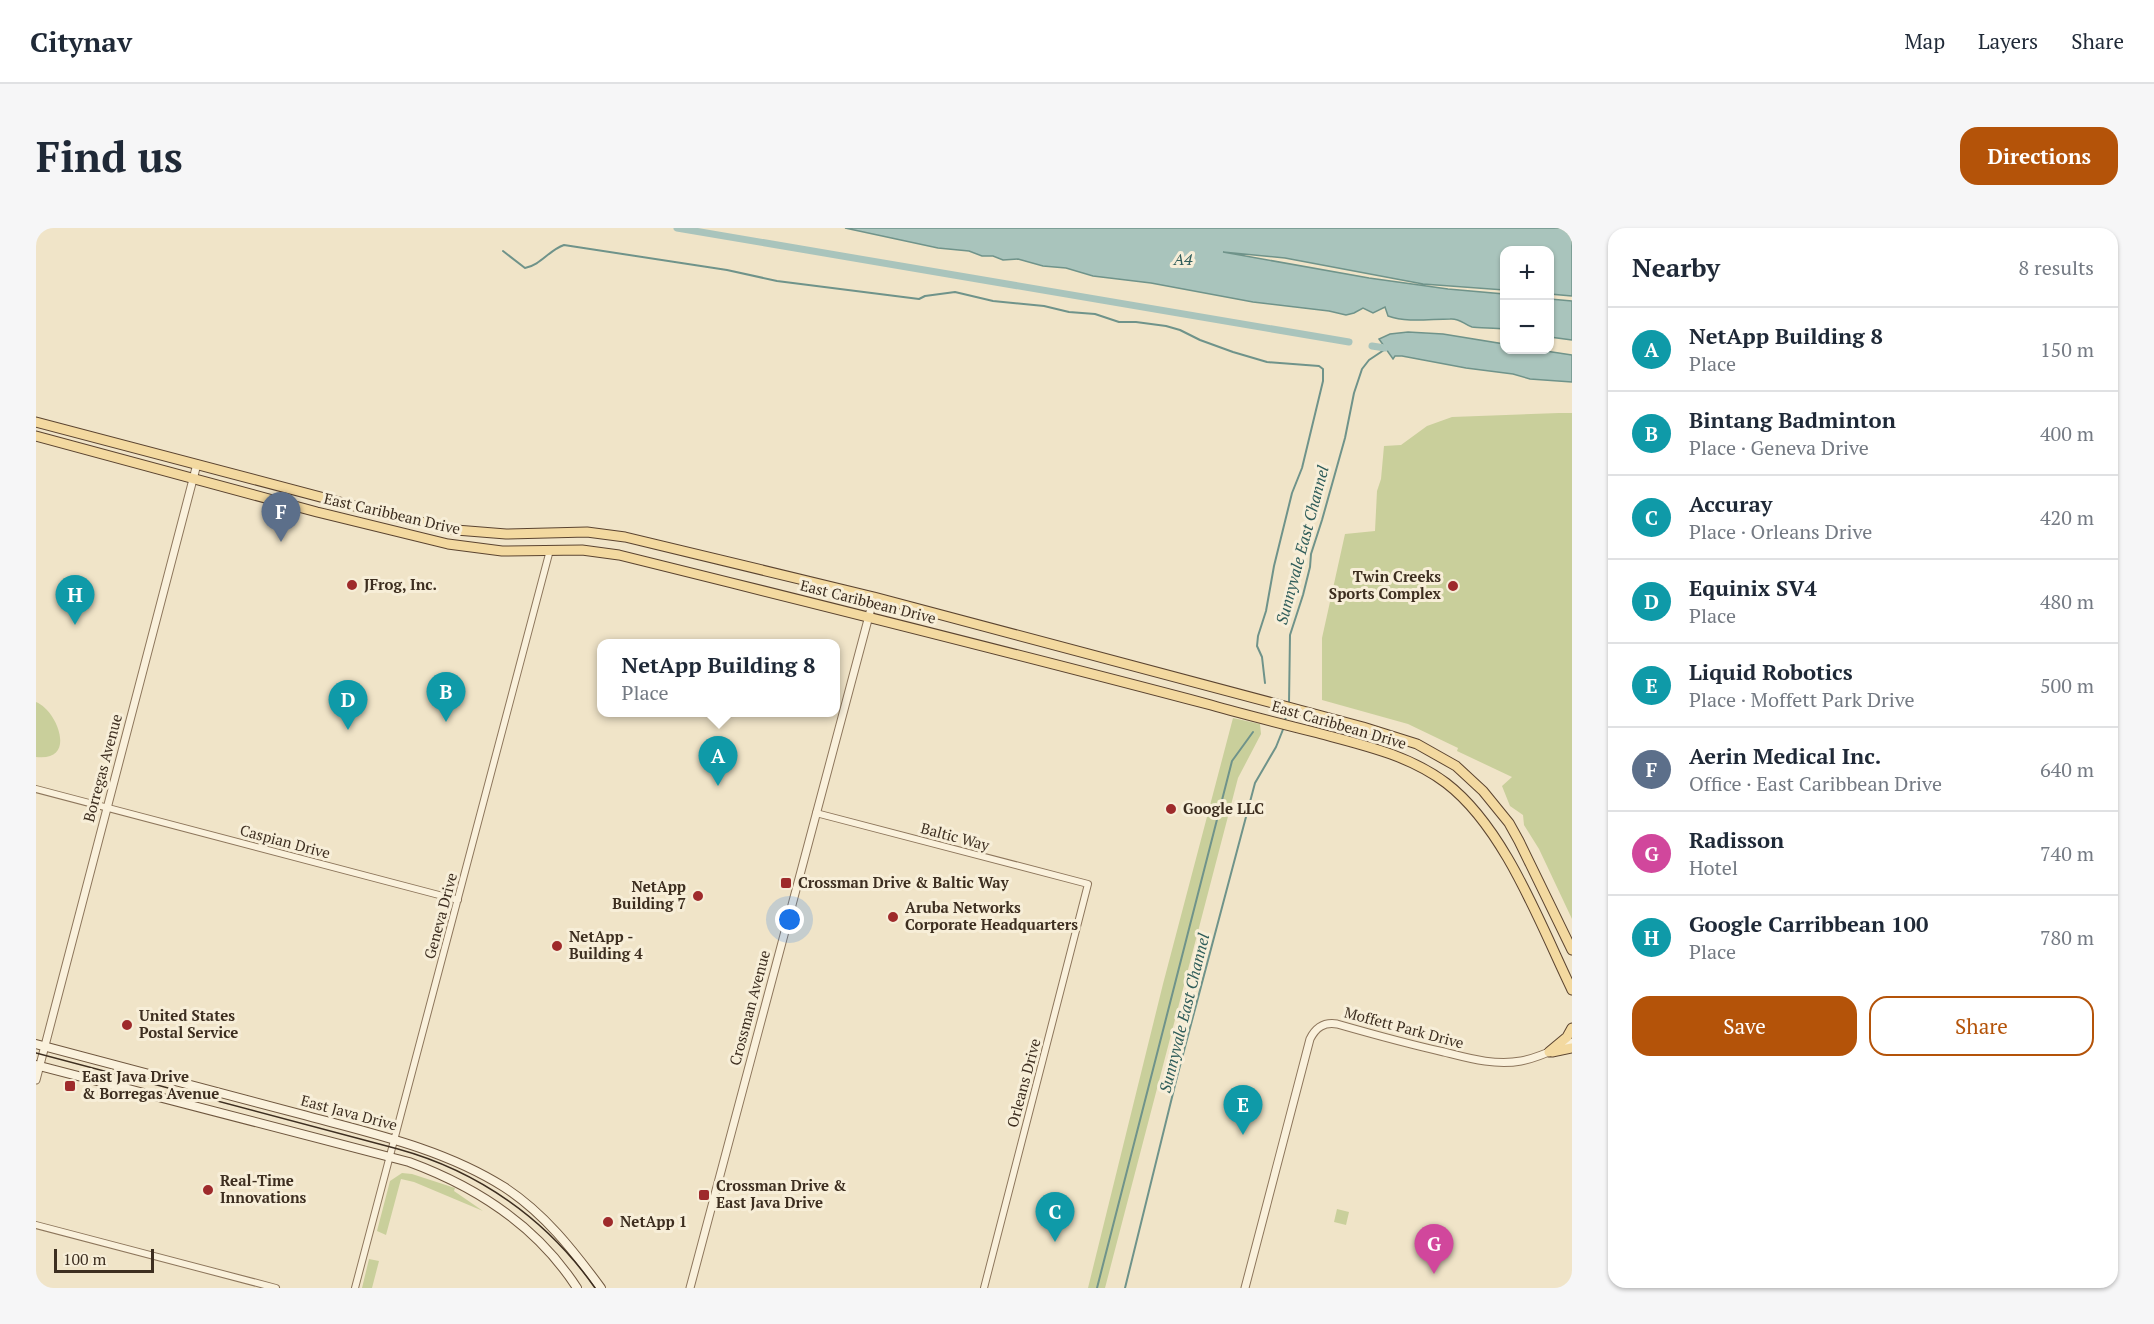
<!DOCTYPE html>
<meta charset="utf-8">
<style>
body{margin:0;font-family:"PT Serif",serif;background:#f6f6f7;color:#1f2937}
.controls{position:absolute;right:18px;top:18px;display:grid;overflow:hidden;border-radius:12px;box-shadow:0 2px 4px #0004}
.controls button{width:54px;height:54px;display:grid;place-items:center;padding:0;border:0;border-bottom:2px solid #e0e1e3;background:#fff;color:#1f2937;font:30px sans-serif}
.scale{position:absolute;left:18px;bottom:15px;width:100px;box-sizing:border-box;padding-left:6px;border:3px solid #3d2e20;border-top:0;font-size:16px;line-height:21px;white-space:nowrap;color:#3d2e20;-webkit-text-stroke:4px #f7eed8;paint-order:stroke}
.you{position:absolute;left:754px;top:692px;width:21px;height:21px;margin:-15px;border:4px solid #fff;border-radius:50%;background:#1a73e8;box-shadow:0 0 0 9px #1a73e833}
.badge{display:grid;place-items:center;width:39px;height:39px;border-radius:50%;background:#b45309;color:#fff;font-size:20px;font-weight:700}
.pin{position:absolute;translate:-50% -50px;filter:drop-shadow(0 2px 3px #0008)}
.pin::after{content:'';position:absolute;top:32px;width:21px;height:18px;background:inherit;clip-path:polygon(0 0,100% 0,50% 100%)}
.popup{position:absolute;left:561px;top:411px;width:243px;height:78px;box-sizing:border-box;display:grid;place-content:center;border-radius:12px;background:#fff;filter:drop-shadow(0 2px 4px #0005);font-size:20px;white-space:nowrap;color:#747a83}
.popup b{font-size:22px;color:#1f2937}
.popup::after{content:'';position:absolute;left:50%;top:100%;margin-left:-12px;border:12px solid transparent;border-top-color:#fff}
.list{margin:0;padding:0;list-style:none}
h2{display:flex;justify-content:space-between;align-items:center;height:78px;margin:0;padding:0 24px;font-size:26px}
h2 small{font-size:20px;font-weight:400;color:#747a83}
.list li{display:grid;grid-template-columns:39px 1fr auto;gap:18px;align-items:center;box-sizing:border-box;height:84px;padding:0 24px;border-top:2px solid #e0e1e3}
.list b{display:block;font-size:22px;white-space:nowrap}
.list p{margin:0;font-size:20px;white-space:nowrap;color:#747a83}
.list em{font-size:20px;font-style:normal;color:#747a83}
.actions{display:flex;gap:12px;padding:18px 24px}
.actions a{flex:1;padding:14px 0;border:2px solid #b45309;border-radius:18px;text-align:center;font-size:21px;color:#b45309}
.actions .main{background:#b45309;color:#fff}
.map{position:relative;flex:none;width:1536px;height:1060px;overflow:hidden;border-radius:18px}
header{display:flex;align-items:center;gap:36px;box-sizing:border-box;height:84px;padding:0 30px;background:#fff;border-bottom:2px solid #e0e1e3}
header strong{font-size:28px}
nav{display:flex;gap:33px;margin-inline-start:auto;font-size:21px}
.intro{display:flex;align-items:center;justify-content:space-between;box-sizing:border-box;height:144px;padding:0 36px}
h1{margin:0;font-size:42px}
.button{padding:15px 27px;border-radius:18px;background:#b45309;color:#fff;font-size:21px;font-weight:700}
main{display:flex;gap:36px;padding:0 36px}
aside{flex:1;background:#fff;border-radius:18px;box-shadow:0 2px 4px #0004}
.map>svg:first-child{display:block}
</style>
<header>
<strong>Citynav</strong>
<nav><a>Map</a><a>Layers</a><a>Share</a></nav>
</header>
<div class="intro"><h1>Find us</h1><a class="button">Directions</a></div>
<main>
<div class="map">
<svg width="1536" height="1060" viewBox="0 0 1536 1060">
<rect width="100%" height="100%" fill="#f0e4c8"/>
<path fill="#c9cf9b" d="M 1523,185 L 1536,185 L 1536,691 L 1503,621 L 1488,597 L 1487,587 L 1474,578 L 1466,558 L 1476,549 L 1421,523 L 1422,520 L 1372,496 L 1286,472 L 1286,410 L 1309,306 L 1339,303 L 1341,263 L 1345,251 L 1348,218 L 1365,217 L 1391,198 L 1416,189 Z
M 0,474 C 21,482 42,534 0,529 Z
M 1197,490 L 1224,496 L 1225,506 L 1202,550 L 1069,1060 L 1052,1060 L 1127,756 Z
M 366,945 L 376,946 L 419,960 L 418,963 L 447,983 L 378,954 L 365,951 L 350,1007 L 341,1003 L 354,953 Z
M 1301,981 L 1313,984 L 1310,997 L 1298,994 Z
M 333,1031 L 343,1033 L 336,1060 L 326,1060 Z"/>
<path fill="#a9c4bc" stroke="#6f938a" stroke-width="1.5" d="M 809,0 L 1536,0 L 1536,68 L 1514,66 L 1514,22 L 1468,22 L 1468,62 L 1387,56 L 1249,30 L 1187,24 L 1333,50 L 1412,61 L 1468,66 L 1468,101 C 1460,100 1441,100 1436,99 C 1427,96 1424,90 1414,91 C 1394,91 1371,95 1352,88 L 1349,79 L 1337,85 L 1327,80 L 1318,85 L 1310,87 L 1293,83 L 1217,74 L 1115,55 L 1057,48 L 1030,40 L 1007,38 L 982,31 L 967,32 L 957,28 L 946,28 L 933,23 L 902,20 Z
M 1514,71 L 1536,73 L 1536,112 L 1514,109 Z
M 1372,104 L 1407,106 L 1468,116 L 1468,122 L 1503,122 L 1536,127 L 1536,154 L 1494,151 L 1477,146 L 1430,140 L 1366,128 L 1359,128 L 1357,131 L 1343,111 L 1354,106 Z"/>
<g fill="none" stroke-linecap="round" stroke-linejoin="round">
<path stroke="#6f938a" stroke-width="2" d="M 467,23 L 489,40 C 505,37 513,22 528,17 L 691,42 L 741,53 L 883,71 L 889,68 L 919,64 L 957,73 L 1008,78 L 1033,84 L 1059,86 L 1083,94 L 1100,94 L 1130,98 L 1144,102 L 1164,112 L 1197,124 L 1231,134 L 1283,138 L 1287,141 L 1287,153 L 1266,240 L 1256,265 L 1238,338 L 1230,383 L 1222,408 L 1221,418 L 1226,429 L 1229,455
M 1253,475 L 1254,407 L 1267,367 L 1274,339 L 1275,326 L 1286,292 L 1309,210 L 1318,165 L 1326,141 L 1333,132 L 1351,120
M 1249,493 L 1252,481
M 1061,1060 L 1196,533 L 1217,504
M 1089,1060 L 1141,849 L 1219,555 L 1240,519 L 1248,499"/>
<path stroke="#a9c4bc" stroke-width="7" d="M 641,0 L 1313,114
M 1336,118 L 1349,120"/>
<g stroke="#8d765c" stroke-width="8">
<path id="minor" d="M 0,561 L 422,672
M 780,585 L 1052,656 L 948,1060
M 0,997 L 240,1060
M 319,1060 L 514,322"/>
</g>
<g stroke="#8d765c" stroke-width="9">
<path id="tertiary" d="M 0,852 L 161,236
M 654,1060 L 838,369
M 1209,1060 L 1274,811 C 1280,799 1288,794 1301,796 C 1336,806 1372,816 1408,824 C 1432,830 1459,838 1485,833 C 1503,830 1519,821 1536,814"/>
</g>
<g stroke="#6f573f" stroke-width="10">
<path id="secondary" d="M 0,816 C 88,839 176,862 264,886 C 334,905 406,920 468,959 C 508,985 537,1022 565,1060
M 0,837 L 373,934 C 441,959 501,998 541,1060"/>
</g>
<g stroke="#5b4430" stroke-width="11">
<path id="primary" d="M 0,194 L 349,286 L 420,302 L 470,306 L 551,304 L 589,309 L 838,369 L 1327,499 L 1381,516 L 1420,538 L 1447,563 L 1473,595 L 1483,613 L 1536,722
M 0,208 L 281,284 L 412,316 L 466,323 L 546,322 L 583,327 C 781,376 978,425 1175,477 C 1210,487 1246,496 1282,505 C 1327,517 1373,527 1410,555 C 1469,600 1504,696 1536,762
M 1513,824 L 1531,809 L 1536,800
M 1516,824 L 1536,820"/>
</g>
<use href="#minor" stroke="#faf1dc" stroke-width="6"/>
<use href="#tertiary" stroke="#faf1dc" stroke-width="7"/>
<use href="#secondary" stroke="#faf1dc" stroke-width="8"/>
<use href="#primary" stroke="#f3d9a0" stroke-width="9"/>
<path stroke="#3d2e20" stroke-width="1.5" d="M 0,825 L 362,921 C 442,943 511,991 559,1060"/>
</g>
<g fill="#9e2a2b" stroke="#f7eed8" stroke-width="2">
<circle cx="316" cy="357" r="6"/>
<circle cx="1417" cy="358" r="6"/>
<circle cx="1135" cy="581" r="6"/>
<rect x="744" y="649" width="12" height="12" rx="3"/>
<circle cx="662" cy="668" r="6"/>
<circle cx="857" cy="689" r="6"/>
<circle cx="521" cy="718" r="6"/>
<circle cx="91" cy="797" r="6"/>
<rect x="28" y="852" width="12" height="12" rx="3"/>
<circle cx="172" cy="962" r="6"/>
<rect x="662" y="961" width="12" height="12" rx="3"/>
<circle cx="572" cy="994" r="6"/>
</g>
<g text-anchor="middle" stroke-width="6" stroke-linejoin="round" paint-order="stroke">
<g font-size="15" fill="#3d2e20" stroke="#f7eed8">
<text transform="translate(356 286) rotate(13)" y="5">East Caribbean Drive</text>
<text transform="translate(832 374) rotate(14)" y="5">East Caribbean Drive</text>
<text transform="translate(1303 497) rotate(16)" y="5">East Caribbean Drive</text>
<text transform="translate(67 540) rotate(-75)" y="5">Borregas Avenue</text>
<text transform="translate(919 609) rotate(15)" y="5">Baltic Way</text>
<text transform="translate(249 614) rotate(15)" y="5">Caspian Drive</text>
<text transform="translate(405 688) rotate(-75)" y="5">Geneva Drive</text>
<text transform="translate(714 780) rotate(-75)" y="5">Crossman Avenue</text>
<text transform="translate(1368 800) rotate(15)" y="5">Moffett Park Drive</text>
<text transform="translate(988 855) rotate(-75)" y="5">Orleans Drive</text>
<text transform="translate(313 885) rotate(15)" y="5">East Java Drive</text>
</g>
<g font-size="15" font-weight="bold" fill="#3d2e20" stroke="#f7eed8" text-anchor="start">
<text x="1405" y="354" text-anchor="end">Twin Creeks<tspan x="1405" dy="17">Sports Complex</tspan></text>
<text x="328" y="362">JFrog, Inc.</text>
<text x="1147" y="586">Google LLC</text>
<text x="762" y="660">Crossman Drive &amp; Baltic Way</text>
<text x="650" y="664" text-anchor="end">NetApp<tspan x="650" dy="17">Building 7</tspan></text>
<text x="869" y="685">Aruba Networks<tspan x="869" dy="17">Corporate Headquarters</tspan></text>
<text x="533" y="714">NetApp -<tspan x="533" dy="17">Building 4</tspan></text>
<text x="103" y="793">United States<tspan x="103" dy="17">Postal Service</tspan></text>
<text x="46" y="854">East Java Drive<tspan x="46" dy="17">&amp; Borregas Avenue</tspan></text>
<text x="184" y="958">Real-Time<tspan x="184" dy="17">Innovations</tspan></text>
<text x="680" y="963">Crossman Drive &amp;<tspan x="680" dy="17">East Java Drive</tspan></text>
<text x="584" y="999">NetApp 1</text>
</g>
<g font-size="16" font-style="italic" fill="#2f5d5a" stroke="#f7eed8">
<text x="1147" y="37">A4</text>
<text transform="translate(1266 317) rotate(-75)" y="6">Sunnyvale East Channel</text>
<text transform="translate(1148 785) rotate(-76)" y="6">Sunnyvale East Channel</text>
</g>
</g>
</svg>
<div class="controls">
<button>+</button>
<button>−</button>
</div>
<div class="scale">100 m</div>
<div class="you"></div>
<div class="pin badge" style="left:682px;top:558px;background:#0f9aa8">A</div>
<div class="popup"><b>NetApp Building 8</b>Place</div>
<div class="pin badge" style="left:410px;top:494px;background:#0f9aa8">B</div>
<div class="pin badge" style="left:1019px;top:1014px;background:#0f9aa8">C</div>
<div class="pin badge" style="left:312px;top:502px;background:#0f9aa8">D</div>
<div class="pin badge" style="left:1207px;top:907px;background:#0f9aa8">E</div>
<div class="pin badge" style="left:245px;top:314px;background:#5c6f8a">F</div>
<div class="pin badge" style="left:1398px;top:1046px;background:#d1479c">G</div>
<div class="pin badge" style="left:39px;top:397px;background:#0f9aa8">H</div>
</div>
<aside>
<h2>Nearby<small>8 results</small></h2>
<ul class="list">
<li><span class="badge" style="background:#0f9aa8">A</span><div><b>NetApp Building 8</b><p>Place</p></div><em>150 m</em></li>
<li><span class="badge" style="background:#0f9aa8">B</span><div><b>Bintang Badminton</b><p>Place · Geneva Drive</p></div><em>400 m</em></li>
<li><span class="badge" style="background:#0f9aa8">C</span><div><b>Accuray</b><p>Place · Orleans Drive</p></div><em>420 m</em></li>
<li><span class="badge" style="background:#0f9aa8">D</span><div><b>Equinix SV4</b><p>Place</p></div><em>480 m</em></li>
<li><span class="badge" style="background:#0f9aa8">E</span><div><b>Liquid Robotics</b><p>Place · Moffett Park Drive</p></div><em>500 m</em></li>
<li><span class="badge" style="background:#5c6f8a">F</span><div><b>Aerin Medical Inc.</b><p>Office · East Caribbean Drive</p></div><em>640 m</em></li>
<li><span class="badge" style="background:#d1479c">G</span><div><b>Radisson</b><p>Hotel</p></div><em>740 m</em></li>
<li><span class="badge" style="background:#0f9aa8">H</span><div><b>Google Carribbean 100</b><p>Place</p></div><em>780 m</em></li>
</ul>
<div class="actions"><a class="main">Save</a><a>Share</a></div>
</aside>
</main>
